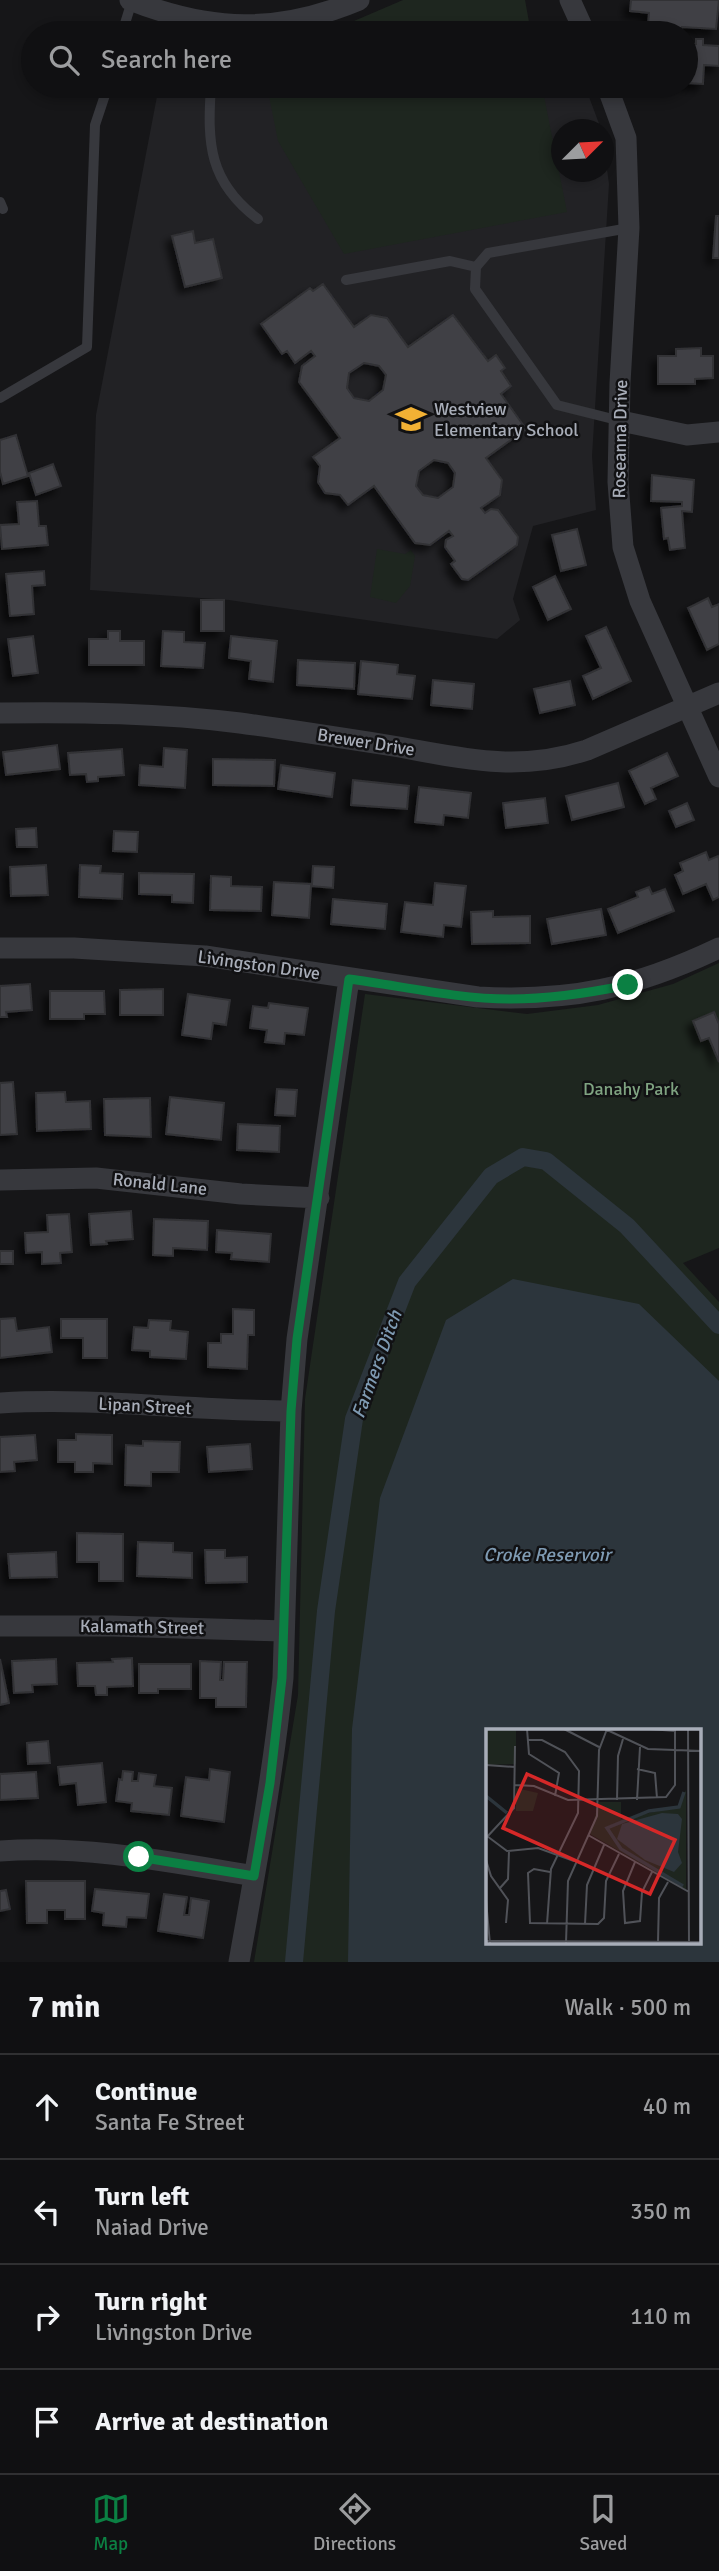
<!DOCTYPE html>
<meta charset="utf-8">
<style>
body{margin:0;font-family:Signika,sans-serif;background:#1e1e20;color:#f1f3f6}
.compass{position:absolute;left:551px;top:119px;width:63px;height:63px;border-radius:50%;background:#101012;box-shadow:0 4px 10px #0003;rotate:66deg}
.stop{position:absolute;width:21px;height:21px;margin:-16px;border:5px solid #0b8043;border-radius:50%;background:#fff}
.stop.end{background:#0b8043;border-color:#fff;box-shadow:0 2px 7px #0008}
.list{margin:0;padding:0;list-style:none}
h2{display:flex;justify-content:space-between;align-items:center;height:91px;margin:0;padding:0 28px;font-size:30px}
h2 small{font-size:23px;font-weight:400;color:#9c9d9f}
.list li{display:grid;grid-template-columns:46px 1fr auto;gap:21px;align-items:center;box-sizing:border-box;height:105px;padding:0 28px;border-top:2px solid #303032}
.list b{display:block;font-size:26px;white-space:nowrap}
.list p{margin:0;font-size:23px;white-space:nowrap;color:#9c9d9f}
.list em{font-size:23px;font-style:normal;color:#9c9d9f}
.icon{flex:none;width:38px;height:38px;fill:none;stroke:currentColor;stroke-width:2;stroke-linecap:round;stroke-linejoin:round}
.map{position:relative;flex:none;width:719px;height:1962px;overflow:hidden}
.search{position:absolute;background:#101012;box-shadow:0 4px 10px #0003;left:21px;right:21px;top:21px;height:77px;display:flex;align-items:center;gap:18px;box-sizing:border-box;padding:0 24px;border-radius:38px;color:#9c9d9f;font-size:26px}
.sheet{height:511px;background:#101012}
nav{display:flex;justify-content:space-around;align-items:center;box-sizing:border-box;height:98px;border-top:2px solid #303032;background:#101012;font-size:19px;color:#9c9d9f}
nav a{display:grid;justify-items:center;gap:4px}
nav .on{color:#0b8043}
.map>svg:first-child{display:block}
</style>
<div class="map">
<svg width="719" height="1962" viewBox="0 0 719 1962">
<defs>
<filter id="shadow"><feDropShadow dx="-6" dy="6" stdDeviation="3.5" flood-color="#0009"/></filter>
</defs>
<rect width="100%" height="100%" fill="#161618"/>
<path fill="#222225" d="M 159,86 L 585,86 L 601,129 L 562,130 L 562,172 L 604,172 L 604,147 L 609,184 L 592,456 L 596,510 L 533,526 L 513,599 L 520,620 L 497,639 L 229,600 L 90,590 L 96,415 Z"/>
<path fill="#1e261f" fill-rule="evenodd" d="M 403,0 L 525,0 L 531,33 L 326,33 Z
M 267,86 L 542,86 L 567,212 L 344,254 L 278,141 Z
M 377,549 L 405,554 L 411,550 L 415,556 L 410,586 L 396,603 L 370,597 Z
M 719,963 L 719,1248 L 683,1263 L 719,1302 L 719,1962 L 254,1962 L 298,1695 L 305,1399 L 365,994 L 527,1014 L 598,1005 L 673,984 ZM 488,1731 L 700,1731 L 700,1943 L 488,1943 Z"/>
<path fill="#2c353c" fill-rule="evenodd" d="M 513,1279 L 639,1304 L 719,1381 L 719,1962 L 348,1962 L 352,1729 L 380,1498 L 446,1320 ZM 488,1731 L 700,1731 L 700,1943 L 488,1943 Z"/>
<g fill="none" stroke-linecap="round" stroke-linejoin="round">
<path stroke="#2c353c" stroke-width="18" d="M 294,1962 L 326,1611 L 354,1419 L 407,1282 L 491,1176 L 523,1157 L 546,1161 L 627,1226 L 719,1325"/>
</g>
<path fill="#404145" stroke="#303034" stroke-width="2" fill-rule="evenodd" filter="url(#shadow)" d="M 631,0 L 719,0 L 716,29 L 682,27 L 682,31 L 666,30 L 667,25 L 648,24 L 649,13 L 630,11 Z
M 696,39 L 703,39 L 703,45 L 719,46 L 719,66 L 704,65 L 703,84 L 686,83 L 686,43 L 696,44 Z
M 716,216 L 719,216 L 719,258 L 713,258 Z
M 193,231 L 195,243 L 213,239 L 222,278 L 185,287 L 172,236 Z
M 323,284 L 354,327 L 371,315 L 387,318 L 408,347 L 453,315 L 488,361 L 496,355 L 505,368 L 501,371 L 511,386 L 501,394 L 526,429 L 486,458 L 502,480 L 500,495 L 481,508 L 485,513 L 491,509 L 498,510 L 518,537 L 517,545 L 468,580 L 462,579 L 451,564 L 455,561 L 445,547 L 446,540 L 453,536 L 449,531 L 430,545 L 415,543 L 374,486 L 348,505 L 340,495 L 325,493 L 318,482 L 320,466 L 313,457 L 340,438 L 299,382 L 302,366 L 315,356 L 311,351 L 295,363 L 287,351 L 282,354 L 261,324 L 310,288 L 313,291 ZM 364,363 L 379,366 L 386,375 L 383,390 L 369,401 L 354,398 L 347,388 L 349,373 ZM 434,460 L 448,463 L 455,473 L 453,487 L 438,498 L 423,495 L 416,486 L 419,471 Z
M 701,348 L 701,356 L 713,356 L 713,378 L 695,379 L 695,384 L 658,384 L 658,356 L 676,356 L 676,349 Z
M 16,435 L 28,476 L 3,484 L 0,472 L 0,440 Z
M 53,464 L 61,486 L 36,495 L 29,473 Z
M 652,475 L 694,480 L 692,512 L 682,511 L 685,548 L 670,550 L 668,538 L 664,539 L 661,508 L 682,506 L 682,502 L 651,501 Z
M 37,501 L 39,526 L 46,526 L 48,545 L 2,549 L 0,525 L 19,524 L 17,502 Z
M 577,529 L 586,565 L 561,571 L 552,535 Z
M 44,571 L 45,585 L 32,586 L 34,614 L 10,616 L 6,574 Z
M 555,576 L 571,609 L 548,620 L 533,587 Z
M 708,598 L 712,607 L 719,604 L 719,644 L 707,650 L 688,608 Z
M 201,600 L 224,600 L 224,631 L 201,631 Z
M 606,627 L 631,681 L 593,699 L 583,676 L 601,668 L 586,636 Z
M 108,631 L 120,631 L 120,641 L 144,641 L 144,665 L 89,665 L 89,639 L 108,639 Z
M 163,631 L 184,632 L 184,642 L 205,643 L 203,668 L 161,666 Z
M 33,636 L 38,673 L 13,676 L 8,639 Z
M 231,636 L 277,641 L 273,682 L 249,679 L 251,661 L 229,658 Z
M 298,660 L 355,663 L 354,689 L 297,685 Z
M 361,661 L 398,665 L 397,674 L 415,676 L 412,699 L 358,694 Z
M 433,680 L 474,684 L 472,709 L 431,705 Z
M 570,681 L 575,705 L 540,713 L 534,689 Z
M 57,745 L 60,769 L 6,775 L 3,752 Z
M 164,748 L 187,750 L 185,788 L 139,785 L 140,765 L 163,767 Z
M 122,749 L 124,775 L 98,777 L 98,781 L 87,782 L 86,774 L 70,775 L 68,753 Z
M 667,753 L 678,776 L 651,788 L 656,799 L 645,804 L 629,771 Z
M 213,759 L 275,760 L 274,786 L 213,785 Z
M 281,765 L 335,773 L 332,797 L 278,789 Z
M 353,780 L 409,786 L 407,809 L 351,805 Z
M 618,783 L 624,807 L 572,820 L 566,796 Z
M 419,787 L 471,793 L 468,818 L 444,815 L 443,825 L 415,822 Z
M 545,798 L 548,823 L 506,828 L 503,803 Z
M 687,803 L 694,820 L 676,827 L 669,811 Z
M 36,828 L 37,847 L 17,847 L 16,829 Z
M 114,831 L 138,832 L 137,852 L 113,851 Z
M 706,852 L 709,860 L 718,856 L 719,859 L 719,897 L 713,900 L 706,884 L 683,894 L 675,875 L 683,871 L 680,863 Z
M 46,865 L 48,895 L 11,896 L 10,867 Z
M 80,865 L 101,866 L 100,873 L 123,874 L 122,899 L 79,897 Z
M 313,866 L 334,867 L 333,888 L 311,886 L 309,918 L 272,915 L 274,882 L 312,884 Z
M 139,873 L 194,874 L 193,903 L 172,902 L 172,895 L 139,894 Z
M 211,876 L 231,877 L 231,886 L 262,887 L 261,911 L 210,910 Z
M 435,883 L 466,886 L 461,927 L 444,925 L 443,937 L 401,932 L 405,902 L 433,905 Z
M 649,887 L 652,894 L 665,889 L 674,911 L 618,933 L 608,909 L 638,897 L 636,892 Z
M 333,899 L 387,904 L 385,929 L 331,924 Z
M 601,909 L 606,935 L 552,944 L 547,919 Z
M 493,911 L 493,917 L 530,916 L 530,943 L 472,944 L 471,912 Z
M 30,984 L 32,1010 L 6,1012 L 7,1017 L 0,1017 L 0,986 Z
M 163,989 L 163,1015 L 120,1015 L 120,990 Z
M 50,991 L 104,991 L 105,1014 L 84,1014 L 84,1019 L 50,1019 Z
M 188,994 L 230,1000 L 226,1025 L 213,1023 L 211,1039 L 182,1035 Z
M 269,1003 L 308,1008 L 304,1035 L 285,1033 L 284,1044 L 265,1042 L 267,1030 L 250,1028 L 253,1006 L 268,1008 Z
M 714,1012 L 719,1024 L 719,1062 L 709,1038 L 701,1041 L 693,1021 Z
M 13,1082 L 17,1134 L 0,1135 L 0,1083 Z
M 277,1089 L 297,1090 L 295,1116 L 275,1115 Z
M 65,1092 L 66,1102 L 90,1101 L 91,1129 L 37,1131 L 36,1093 Z
M 170,1097 L 224,1103 L 221,1140 L 166,1134 Z
M 150,1098 L 151,1137 L 105,1135 L 104,1099 Z
M 238,1124 L 280,1126 L 279,1152 L 237,1150 Z
M 131,1211 L 133,1239 L 106,1241 L 107,1244 L 91,1245 L 89,1214 Z
M 69,1214 L 72,1252 L 60,1253 L 61,1263 L 42,1264 L 42,1252 L 26,1253 L 25,1233 L 48,1232 L 47,1215 Z
M 154,1219 L 208,1221 L 207,1250 L 173,1248 L 173,1256 L 153,1255 Z
M 217,1230 L 271,1234 L 269,1262 L 231,1259 L 232,1253 L 216,1252 Z
M 0,1251 L 13,1251 L 13,1264 L 0,1264 Z
M 233,1309 L 254,1310 L 254,1335 L 248,1335 L 247,1369 L 208,1367 L 208,1343 L 221,1343 L 221,1334 L 233,1334 Z
M 15,1318 L 17,1331 L 49,1327 L 52,1352 L 0,1358 L 0,1319 Z
M 61,1319 L 107,1319 L 107,1358 L 83,1358 L 83,1338 L 61,1338 Z
M 149,1320 L 171,1321 L 170,1330 L 188,1332 L 186,1359 L 150,1357 L 150,1351 L 132,1350 L 134,1327 L 148,1328 Z
M 76,1434 L 112,1435 L 112,1464 L 93,1463 L 93,1472 L 75,1472 L 75,1462 L 58,1462 L 58,1440 L 76,1440 Z
M 35,1435 L 37,1460 L 14,1462 L 15,1471 L 0,1472 L 0,1437 Z
M 143,1441 L 180,1442 L 179,1472 L 151,1472 L 151,1486 L 125,1485 L 126,1445 L 143,1446 Z
M 250,1444 L 252,1469 L 209,1472 L 207,1447 Z
M 77,1533 L 123,1534 L 123,1581 L 99,1581 L 99,1562 L 77,1562 Z
M 138,1542 L 173,1543 L 173,1552 L 192,1553 L 192,1578 L 137,1576 Z
M 205,1550 L 225,1550 L 225,1558 L 247,1557 L 247,1582 L 206,1583 Z
M 56,1552 L 57,1577 L 10,1578 L 8,1554 Z
M 132,1658 L 133,1686 L 107,1687 L 107,1695 L 96,1695 L 95,1686 L 78,1686 L 77,1663 L 113,1662 L 112,1659 Z
M 0,1659 L 9,1703 L 0,1705 Z
M 56,1659 L 57,1684 L 32,1685 L 33,1692 L 14,1693 L 12,1661 Z
M 200,1661 L 221,1662 L 220,1680 L 223,1680 L 224,1662 L 247,1662 L 246,1707 L 216,1707 L 216,1698 L 200,1698 Z
M 139,1664 L 191,1664 L 191,1689 L 158,1689 L 158,1693 L 139,1693 Z
M 48,1741 L 50,1763 L 28,1764 L 27,1743 Z
M 102,1763 L 106,1802 L 78,1805 L 76,1783 L 60,1785 L 58,1767 Z
M 210,1769 L 230,1772 L 224,1822 L 181,1816 L 186,1777 L 209,1780 Z
M 123,1771 L 133,1772 L 132,1781 L 138,1781 L 139,1773 L 156,1775 L 154,1786 L 172,1788 L 169,1815 L 131,1811 L 132,1803 L 116,1801 L 119,1779 L 122,1780 Z
M 36,1772 L 38,1798 L 0,1800 L 0,1774 Z
M 26,1881 L 85,1881 L 85,1919 L 65,1919 L 65,1910 L 47,1910 L 47,1923 L 27,1923 Z
M 95,1889 L 149,1894 L 146,1918 L 127,1917 L 126,1927 L 103,1925 L 104,1913 L 92,1911 Z
M 6,1890 L 10,1909 L 0,1911 L 0,1891 Z
M 164,1894 L 187,1897 L 184,1915 L 189,1915 L 191,1898 L 209,1901 L 203,1938 L 158,1931 Z"/>
<g fill="none" stroke-linecap="round" stroke-linejoin="round">
<path stroke="#37383d" stroke-width="10" d="M 122,33 L 132,1
M 211,86 C 207,144 209,182 258,219
M 0,202 L 3,209
M 346,280 L 450,261 L 476,267
M 0,398 L 87,347 L 95,125 L 108,86
M 621,421 L 557,405 L 475,289 L 476,267 L 488,253 L 629,228"/>
<path stroke="#37383d" stroke-width="21" d="M 130,0 C 211,32 278,34 359,0
M 570,0 L 585,33
M 607,86 L 626,138 L 629,228 L 620,383 L 618,482 L 623,547 L 640,601 L 719,777
M 621,421 L 687,435 L 719,432
M 0,713 C 80,712 160,713 240,723 C 291,730 342,738 393,746 C 462,758 517,773 587,750 L 719,693
M 0,948 L 74,948 L 205,956 L 478,997 C 571,1002 635,988 719,948
M 0,1180 L 96,1178 L 241,1194 L 319,1198
M 0,1403 C 97,1397 194,1411 291,1411
M 0,1626 L 112,1626 L 284,1631
M 0,1851 C 86,1845 170,1862 254,1876
M 239,1962 C 256,1868 273,1774 283,1678 L 291,1411 L 297,1339 L 349,979"/>
</g>
<g fill="none" stroke-linecap="round" stroke-linejoin="round">
<path stroke="#0b8043" stroke-width="9" d="M 139,1857 L 254,1876 L 270,1783 L 282,1678 L 291,1411 L 297,1339 L 349,979 C 402,986 457,999 510,999 C 550,999 589,993 628,985"/>
</g>
<defs>
<g id="school-bare" transform="scale(2.415)"><path d="M0-5L7-2L0 1L-7-2ZM-4 1L0 2.5L4 1V4Q0 6-4 4Z" fill="#f2b134" stroke="#111113" stroke-width="2.5" paint-order="stroke"/></g>
</defs>
<g fill-rule="evenodd">
<use href="#school-bare" x="411" y="419"/>
</g>
<g text-anchor="middle" stroke-width="5" stroke-linejoin="round" paint-order="stroke">
<g font-size="18" fill="#a8adb8" stroke="#111113" text-anchor="start">
<text x="434" y="415">Westview<tspan x="434" dy="21">Elementary School</tspan></text>
</g>
<g font-size="18" fill="#a8adb8" stroke="#111113">
<text transform="translate(620 439) rotate(-89)" y="6">Roseanna Drive</text>
<text transform="translate(366 742) rotate(9)" y="6">Brewer Drive</text>
<text transform="translate(259 965) rotate(8)" y="6">Livingston Drive</text>
<text transform="translate(160 1184) rotate(6)" y="6">Ronald Lane</text>
<text transform="translate(145 1406) rotate(3)" y="6">Lipan Street</text>
<text transform="translate(142 1627) rotate(1)" y="6">Kalamath Street</text>
</g>
<g font-size="18" fill="#7fa381" stroke="#111113">
<text x="631" y="1095">Danahy Park</text>
</g>
<g font-size="19" font-style="italic" fill="#7f9bb3" stroke="#111113">
<text transform="translate(376 1364) rotate(-70)" y="7">Farmers Ditch</text>
<text x="547" y="1561">Croke Reservoir</text>
</g>
</g>
<g transform="translate(486 1729)">
<rect width="215" height="215" fill="#161618"/>
<path d="M 0,0 L 30,0 L 30,35 L 0,36 ZM 30,59 L 52,64 L 47,82 L 30,82 ZM 200,61 L 200,161 L 104,105 L 113,73 L 135,73 L 135,90 L 191,78 Z" fill="#1e261f"/>
<path d="M 176,84 L 192,85 L 196,90 L 192,123 L 196,134 L 188,143 L 159,131 L 131,110 L 136,95 Z" fill="#2c353c"/>
<path fill="none" stroke="#2c353c" stroke-width="3.5" d="M 0,67 L 21,84M 197,157 L 135,120 L 121,99 L 163,82 L 193,78 L 198,63"/>
<path fill="none" stroke="#505258" stroke-width="2" d="M 41,0 L 43,25 L 73,44 L 69,67M 78,0 L 113,18M 119,0 L 162,20 L 216,22M 164,0 L 189,2M 202,0 L 203,215M 41,11 L 56,11 L 79,23 L 93,42 L 92,84 L 65,140 L 61,195M 0,36 L 29,38M 151,40 L 169,44 L 171,69M 29,56 L 48,57 L 82,71 L 180,68 L 189,56 L 189,0M 131,71 L 132,27 L 137,10M 151,71 L 154,18M 102,106 L 203,163M 1,107 L 21,122 L 52,119 L 88,132M 0,109 L 28,79 L 29,17M 0,131 L 5,147 L 22,171 L 20,194M 149,133 L 137,162 L 139,194 L 154,192 L 156,163 L 166,143M 64,143 L 48,140 L 42,144 L 44,194 L 112,195 L 118,189 L 120,152 L 133,125M 14,159 L 22,150 L 23,122M 0,171 L 4,215M 99,195 L 101,156 L 118,116M 0,212 L 216,213M 172,213 L 173,169 L 182,153M 80,214 L 82,152 L 111,87 L 113,21 L 121,0"/>
<path fill="#d62828" fill-opacity="0.15" stroke="#d62828" stroke-width="3.5" d="M 41,45 L 189,111 L 164,165 L 17,99 Z"/>
<rect width="215" height="215" fill="none" stroke="#a8adb8" stroke-width="3.5"/>
</g>
</svg>
<svg class="compass" viewBox="-18 -18 36 36"><path d="M0-13l5 13h-10z" fill="#e53935"/><path d="M0 13l5-13h-10z" fill="#9c9d9f"/></svg>
<div class="stop" style="left:139px;top:1857px"></div>
<div class="stop end" style="left:628px;top:985px"></div>
<div class="search"><svg class="icon" aria-label="search" viewBox="0 0 24 24"><circle cx="10" cy="10" r="6"/><path d="M15 15l6 6"/></svg>Search here</div>
</div>
<section class="sheet">
<h2>7 min<small>Walk · 500 m</small></h2>
<ul class="list">
<li><svg class="icon" aria-label="ahead" viewBox="0 0 24 24"><path d="M12 20V5M6 11l6-6 6 6"/></svg><div><b>Continue</b><p>Santa Fe Street</p></div><em>40 m</em></li>
<li><svg class="icon" aria-label="left" viewBox="0 0 24 24"><path d="M17 20v-9H6M10 6l-5 5 5 5"/></svg><div><b>Turn left</b><p>Naiad Drive</p></div><em>350 m</em></li>
<li><svg class="icon" aria-label="right" viewBox="0 0 24 24"><path d="M7 20v-9h11M14 6l5 5-5 5"/></svg><div><b>Turn right</b><p>Livingston Drive</p></div><em>110 m</em></li>
<li><svg class="icon" aria-label="arrive" viewBox="0 0 24 24"><path d="M6 21V4h12l-3 4 3 4H6"/></svg><div><b>Arrive at destination</b></div></li>
</ul>
</section>
<nav>
<a class="on"><svg class="icon" aria-label="map" viewBox="0 0 24 24"><path d="M3 6l6-2 6 2 6-2v14l-6 2-6-2-6 2zM9 4v14M15 6v14"/></svg>Map</a>
<a><svg class="icon" aria-label="directions" viewBox="0 0 24 24"><path d="M12 3l9 9-9 9-9-9zM9 14v-3h6M13 9l2 2-2 2"/></svg>Directions</a>
<a><svg class="icon" aria-label="saved" viewBox="0 0 24 24"><path d="M7 4h10v16l-5-4-5 4z"/></svg>Saved</a>
</nav>
